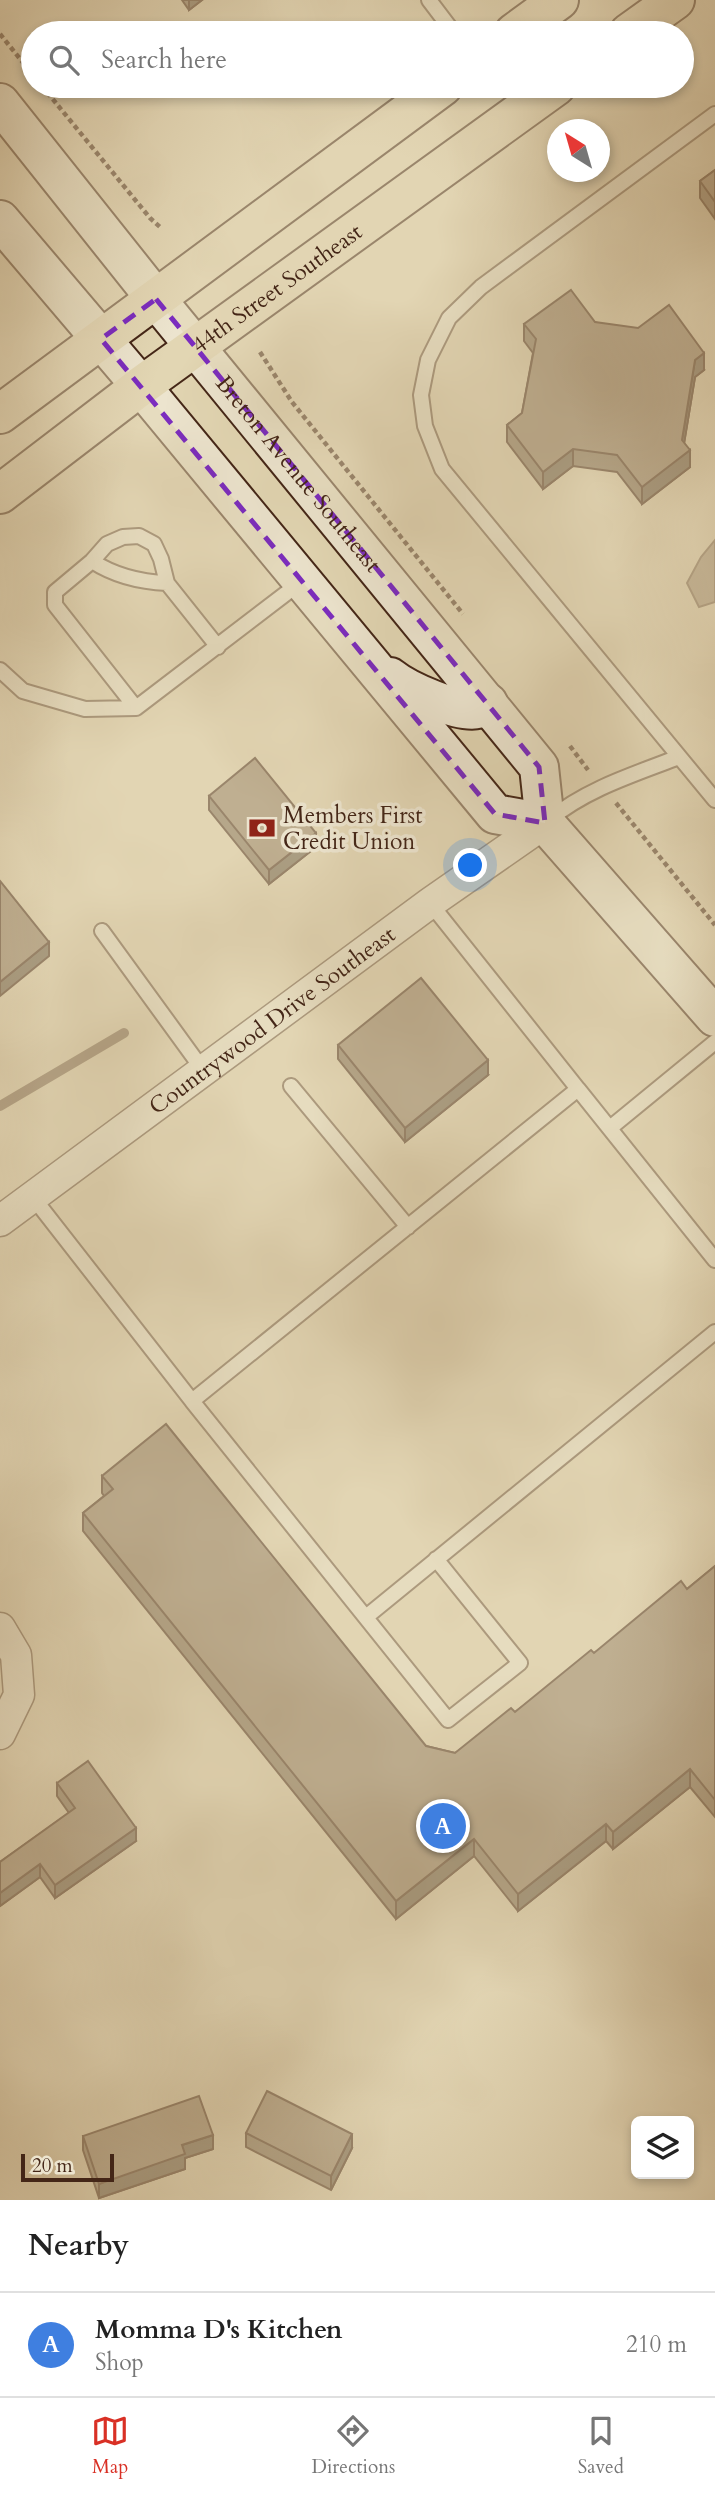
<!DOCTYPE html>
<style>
body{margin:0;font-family:Cardo,serif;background:#f6f6f6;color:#222}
.controls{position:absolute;right:21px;bottom:21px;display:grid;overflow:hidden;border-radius:10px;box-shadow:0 4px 10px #0003}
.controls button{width:63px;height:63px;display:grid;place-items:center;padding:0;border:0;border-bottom:2px solid #e0e0e0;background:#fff;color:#222;font:35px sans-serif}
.compass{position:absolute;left:547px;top:119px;width:63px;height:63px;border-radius:50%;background:#fff;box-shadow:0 4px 10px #0003;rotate:323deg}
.scale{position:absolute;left:21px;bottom:18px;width:93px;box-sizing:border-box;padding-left:7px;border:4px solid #442617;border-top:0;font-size:19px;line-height:24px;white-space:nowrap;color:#442617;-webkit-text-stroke:5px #ece4ce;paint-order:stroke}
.you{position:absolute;left:471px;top:866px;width:24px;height:24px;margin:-18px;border:5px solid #fff;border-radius:50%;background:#1a73e8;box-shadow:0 0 0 10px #1a73e833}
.badge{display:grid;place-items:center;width:46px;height:46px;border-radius:50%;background:#d93025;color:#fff;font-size:23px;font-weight:700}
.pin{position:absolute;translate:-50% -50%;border:4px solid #fff;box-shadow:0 2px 7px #0006}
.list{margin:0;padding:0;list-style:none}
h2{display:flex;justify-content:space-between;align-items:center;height:91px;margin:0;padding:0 28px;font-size:30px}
h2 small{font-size:23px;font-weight:400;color:#767676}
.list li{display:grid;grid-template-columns:46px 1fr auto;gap:21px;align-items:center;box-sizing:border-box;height:105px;padding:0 28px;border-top:2px solid #e0e0e0}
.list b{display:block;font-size:26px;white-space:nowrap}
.list p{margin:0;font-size:23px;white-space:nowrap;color:#767676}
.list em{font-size:23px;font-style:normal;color:#767676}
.icon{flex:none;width:38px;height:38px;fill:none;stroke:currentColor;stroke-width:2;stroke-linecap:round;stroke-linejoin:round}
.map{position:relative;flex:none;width:715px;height:2200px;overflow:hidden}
.search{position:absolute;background:#fff;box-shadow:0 4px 10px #0003;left:21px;right:21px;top:21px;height:77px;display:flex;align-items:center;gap:18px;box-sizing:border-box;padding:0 24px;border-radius:38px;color:#767676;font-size:26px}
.sheet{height:196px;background:#fff}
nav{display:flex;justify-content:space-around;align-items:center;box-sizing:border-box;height:98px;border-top:2px solid #e0e0e0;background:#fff;font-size:19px;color:#767676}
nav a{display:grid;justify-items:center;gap:4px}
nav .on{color:#d93025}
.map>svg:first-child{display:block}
</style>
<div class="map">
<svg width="715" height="2200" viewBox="0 0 715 2200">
<rect width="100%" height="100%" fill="#e2d6b3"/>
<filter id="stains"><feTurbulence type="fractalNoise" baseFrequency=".00286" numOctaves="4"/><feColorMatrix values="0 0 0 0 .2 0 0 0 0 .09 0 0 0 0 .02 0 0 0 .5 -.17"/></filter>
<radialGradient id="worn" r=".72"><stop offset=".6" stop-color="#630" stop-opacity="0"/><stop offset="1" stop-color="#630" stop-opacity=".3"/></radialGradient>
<path fill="#ac9a7e" stroke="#826c55" stroke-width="2" d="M 715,540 L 715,602 L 699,607 L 687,583 L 701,557 Z"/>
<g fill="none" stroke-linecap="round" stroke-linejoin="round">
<path stroke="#826c55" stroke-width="10" d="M 0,1106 L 124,1033"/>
<g stroke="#6c523e" stroke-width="18">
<path id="service" d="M 429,0 L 454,33
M 715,114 L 481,287 L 449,318 L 428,360 L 421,395 L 425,426 L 442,469 L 715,800
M 92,561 C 115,576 140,582 167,583
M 0,670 L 23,691 L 85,709 L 136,708 L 301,582
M 136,708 L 55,605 L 55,592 L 92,561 L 107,544 L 123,537 L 139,536 L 154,544 L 161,559 L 167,583 L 218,647
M 549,820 C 586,789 635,774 679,757
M 430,903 L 578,1089
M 102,931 L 203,1070
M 291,1086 L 408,1227
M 610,1128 L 715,1042
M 32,1196 L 192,1401
M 436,1559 L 520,1663 L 448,1720 L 192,1401 L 578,1089 L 715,1260
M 366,1617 L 715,1332"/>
</g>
<g stroke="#6c523e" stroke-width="33">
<g id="minor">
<path id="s1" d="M 0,1221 L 430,903 L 545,823"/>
<path d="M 0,1628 L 16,1655 L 19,1695 L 0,1734"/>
</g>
</g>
<g stroke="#442617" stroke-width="42">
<g id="secondary">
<path id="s2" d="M 0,103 L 156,299 L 539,767 L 545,823 L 715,1017"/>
<path d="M 0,220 L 141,386 L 495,814 L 545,823"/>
<path d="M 390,677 C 406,690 459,714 478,709 C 482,708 485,705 488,703"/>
</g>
</g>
<g stroke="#442617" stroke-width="42">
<g id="primary">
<path d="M 514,33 L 559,0"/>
<path d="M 629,33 L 675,0"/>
<path d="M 0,414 L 443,86"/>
<path id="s3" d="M 0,494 L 141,386 L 556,86"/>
</g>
</g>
<path stroke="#442617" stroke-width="4.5" stroke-dasharray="5 3.5" stroke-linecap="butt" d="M 0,34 L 33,75
M 42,86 L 150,218 L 160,227
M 260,352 L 292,402 L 463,614
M 570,746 L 588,770
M 616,803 L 715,925"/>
<use href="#service" stroke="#ece4ce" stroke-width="14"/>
<use href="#minor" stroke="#ece4ce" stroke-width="30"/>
<use href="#secondary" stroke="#ece4ce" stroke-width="38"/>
<use href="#primary" stroke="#e2d6b3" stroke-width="38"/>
</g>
<path fill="#817059" stroke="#442617" stroke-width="2" d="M 182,0 L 202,0 L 189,10 Z
M 715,170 L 715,219 L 700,198 L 700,181 Z
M 595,322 L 704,370 L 695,377 L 684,443 L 690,467 L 642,504 L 617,472 L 573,466 L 543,489 L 507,442 L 507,425 L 522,413 L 533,353 L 524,341 L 524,324 Z
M 209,796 L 316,847 L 269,884 L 209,810 Z
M 338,1045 L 488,1075 L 405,1142 L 338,1059 Z
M 102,1476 L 426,1746 L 455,1753 L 515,1712 L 594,1653 L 687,1589 L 715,1566 L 715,1817 L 690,1787 L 613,1849 L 606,1841 L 518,1911 L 474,1856 L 396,1919 L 83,1531 L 83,1513 L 104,1496 L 102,1493 Z
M 57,1783 L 136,1841 L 55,1898 L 40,1877 L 0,1906 L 0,1862 L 69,1813 L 57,1796 Z
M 246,2133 L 352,2148 L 331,2190 L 246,2147 Z
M 83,2136 L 213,2149 L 185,2158 L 185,2169 L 99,2198 L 83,2150 Z"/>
<path fill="#695b49" stroke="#442617" stroke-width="2" d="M 189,0 L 202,0 L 189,10 Z
M 704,353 L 704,370 L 695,377 L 682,456 L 690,450 L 690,467 L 642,504 L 642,487 L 682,440 L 695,360 Z
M 573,449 L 573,466 L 543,489 L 543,472 Z
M 316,833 L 316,847 L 269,884 L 269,870 Z
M 49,942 L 49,956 L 0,996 L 0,982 Z
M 488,1060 L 488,1075 L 405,1142 L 405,1128 Z
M 690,1769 L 690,1787 L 613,1849 L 613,1832 Z
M 606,1824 L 606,1841 L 518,1911 L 518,1894 Z
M 136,1828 L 136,1841 L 55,1898 L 55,1885 Z
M 474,1839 L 474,1856 L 396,1919 L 396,1901 Z
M 40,1864 L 40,1877 L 0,1906 L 0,1893 Z
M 352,2134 L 352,2148 L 331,2190 L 331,2176 Z
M 213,2135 L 213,2149 L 185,2158 L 185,2169 L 99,2198 L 99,2184 L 182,2145 Z"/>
<path fill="#968268" stroke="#442617" stroke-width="2" d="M 715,170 L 715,202 L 700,181 Z
M 571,290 L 595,322 L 638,328 L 669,305 L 704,353 L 695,360 L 682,440 L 690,450 L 642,487 L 617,455 L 573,449 L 543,472 L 507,425 L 522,413 L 536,339 L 524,324 Z
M 255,758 L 316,833 L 269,870 L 209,796 Z
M 0,881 L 49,942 L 0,982 Z
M 421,978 L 488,1060 L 405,1128 L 338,1045 Z
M 166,1424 L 426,1746 L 455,1753 L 511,1708 L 515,1712 L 591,1650 L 594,1653 L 681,1581 L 687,1589 L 715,1566 L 715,1800 L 690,1769 L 613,1832 L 606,1824 L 518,1894 L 474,1839 L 396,1901 L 83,1513 L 113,1489 L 102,1476 Z
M 88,1761 L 136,1828 L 55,1885 L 40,1864 L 0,1893 L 0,1862 L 75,1808 L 57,1783 Z
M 267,2091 L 352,2134 L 331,2176 L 246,2133 Z
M 199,2096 L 213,2135 L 182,2145 L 185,2154 L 99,2184 L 83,2136 Z"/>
<path d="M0 0H715V2200H0ZM 156,299 L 539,767 L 545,823 L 495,814 L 101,339 Z" fill="#e2d6b3" fill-opacity=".55" fill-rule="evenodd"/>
<path fill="none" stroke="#7b2cbf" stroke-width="5" stroke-dasharray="14 9" stroke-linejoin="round" d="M 156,299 L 539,767 L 545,823 L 495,814 L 101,339 Z"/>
<defs>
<g id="bank-bare" transform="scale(2.1)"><path d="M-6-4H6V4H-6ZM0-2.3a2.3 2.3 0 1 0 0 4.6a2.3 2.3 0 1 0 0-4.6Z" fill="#8f2418" stroke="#ece4ce" stroke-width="2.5" paint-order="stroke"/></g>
</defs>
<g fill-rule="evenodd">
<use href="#bank-bare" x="262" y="828"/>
</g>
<g text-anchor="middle" stroke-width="7" stroke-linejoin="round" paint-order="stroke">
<g font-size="23" fill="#442617" stroke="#ece4ce">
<text dy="8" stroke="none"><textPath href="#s3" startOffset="345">44th Street Southeast</textPath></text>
<text dy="8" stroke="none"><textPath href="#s2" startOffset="476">Breton Avenue Southeast</textPath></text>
<text dy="8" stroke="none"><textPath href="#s1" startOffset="338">Countrywood Drive Southeast</textPath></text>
</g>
<g font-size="23" fill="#442617" stroke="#ece4ce" text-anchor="start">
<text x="283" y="823">Members First<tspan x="283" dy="26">Credit Union</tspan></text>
</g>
</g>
<rect width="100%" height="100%" filter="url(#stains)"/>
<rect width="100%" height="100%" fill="url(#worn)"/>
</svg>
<div class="controls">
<button><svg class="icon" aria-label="layers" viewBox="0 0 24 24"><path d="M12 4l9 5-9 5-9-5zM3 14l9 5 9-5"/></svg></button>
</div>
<svg class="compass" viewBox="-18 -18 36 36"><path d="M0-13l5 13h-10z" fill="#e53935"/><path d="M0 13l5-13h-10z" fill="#767676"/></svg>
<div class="scale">20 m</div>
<div class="you"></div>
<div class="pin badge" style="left:443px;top:1826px;background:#3f7fe0">A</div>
<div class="search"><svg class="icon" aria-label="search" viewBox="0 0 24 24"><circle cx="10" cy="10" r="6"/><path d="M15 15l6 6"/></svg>Search here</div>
</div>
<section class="sheet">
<h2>Nearby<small></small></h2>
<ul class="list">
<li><span class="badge" style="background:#3f7fe0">A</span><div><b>Momma D's Kitchen</b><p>Shop</p></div><em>210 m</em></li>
</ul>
</section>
<nav>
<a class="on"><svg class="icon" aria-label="map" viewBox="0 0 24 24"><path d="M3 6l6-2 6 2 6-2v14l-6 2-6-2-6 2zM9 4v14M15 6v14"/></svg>Map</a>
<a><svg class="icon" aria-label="directions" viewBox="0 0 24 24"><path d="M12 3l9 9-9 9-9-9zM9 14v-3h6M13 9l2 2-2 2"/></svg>Directions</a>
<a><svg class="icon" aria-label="saved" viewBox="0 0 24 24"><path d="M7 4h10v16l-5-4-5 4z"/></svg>Saved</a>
</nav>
